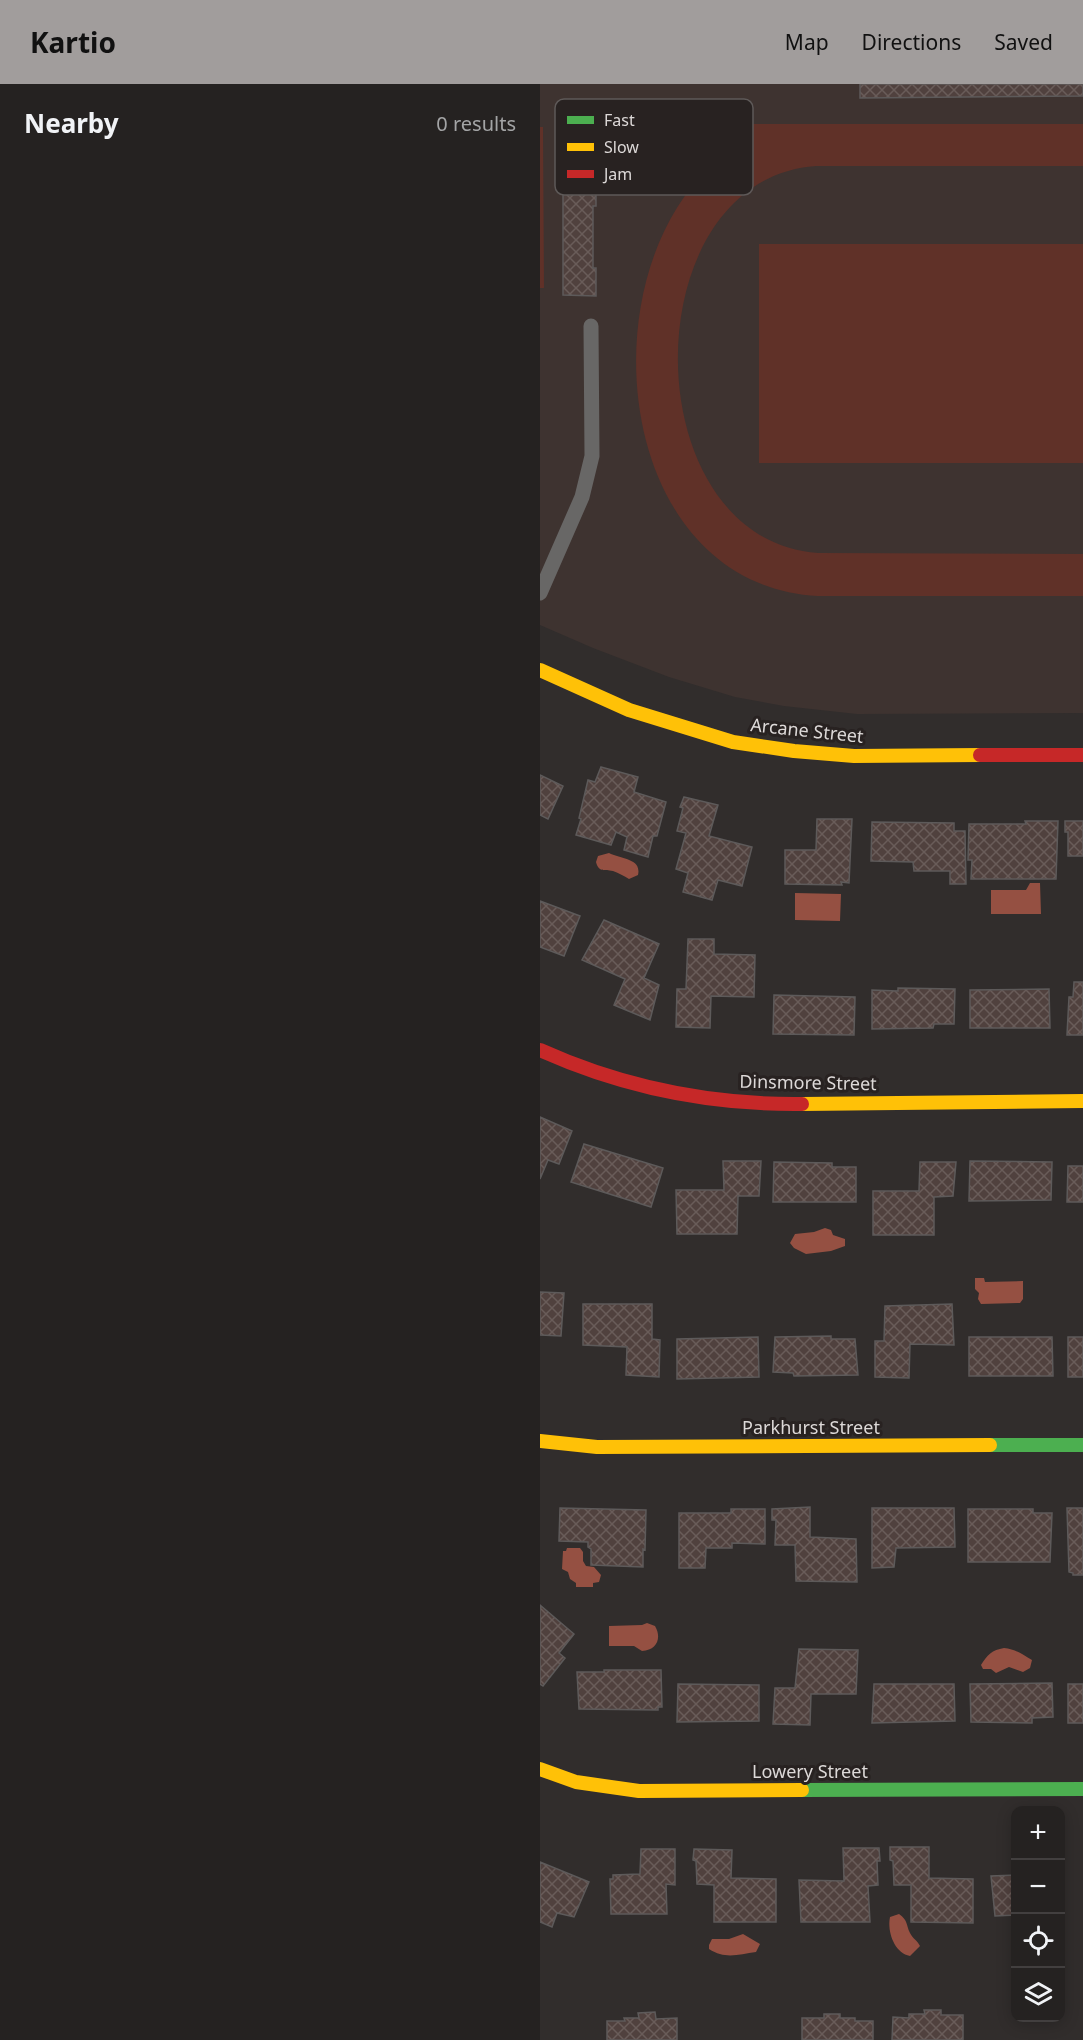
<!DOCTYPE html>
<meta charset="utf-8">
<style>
body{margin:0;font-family:"Noto Sans",sans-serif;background:#2d2a2a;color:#f1f3f6}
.controls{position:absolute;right:18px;bottom:18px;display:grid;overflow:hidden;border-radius:12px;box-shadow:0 3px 15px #0003}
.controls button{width:54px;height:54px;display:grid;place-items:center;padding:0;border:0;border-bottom:2px solid #423f3f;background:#252221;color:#f1f3f6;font:30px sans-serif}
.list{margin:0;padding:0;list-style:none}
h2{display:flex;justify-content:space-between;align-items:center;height:78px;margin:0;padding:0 24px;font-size:26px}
h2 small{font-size:20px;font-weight:400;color:#a3a4a5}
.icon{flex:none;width:33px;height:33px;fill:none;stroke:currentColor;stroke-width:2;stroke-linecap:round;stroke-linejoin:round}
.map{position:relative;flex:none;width:543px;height:1956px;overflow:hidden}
header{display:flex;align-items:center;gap:36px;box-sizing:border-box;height:84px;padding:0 30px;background:#a19d9c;color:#111}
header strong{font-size:28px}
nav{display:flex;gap:33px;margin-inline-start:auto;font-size:21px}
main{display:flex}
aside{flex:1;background:#252221}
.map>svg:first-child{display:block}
</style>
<header>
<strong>Kartio</strong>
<nav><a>Map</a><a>Directions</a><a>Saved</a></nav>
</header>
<main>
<aside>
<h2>Nearby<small>0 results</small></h2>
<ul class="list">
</ul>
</aside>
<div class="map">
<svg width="543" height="1956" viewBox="0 0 543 1956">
<defs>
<pattern id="building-cross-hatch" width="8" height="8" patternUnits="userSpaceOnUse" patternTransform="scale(1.5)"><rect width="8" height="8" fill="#50413e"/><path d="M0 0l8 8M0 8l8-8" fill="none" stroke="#695c59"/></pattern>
</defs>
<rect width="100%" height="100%" fill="#312d2c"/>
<path fill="#3e3330" d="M 0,0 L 543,0 L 543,629 L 317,630 L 244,622 L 195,613 L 129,593 L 53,564 L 0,541 Z"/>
<path fill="#603128" d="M 103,40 L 543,40 L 543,82 L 276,82 C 91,95 92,456 278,469 L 543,470 L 543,512 L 278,512 C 77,501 45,201 170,83 L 101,82 Z
M 0,43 L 3,43 L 4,204 L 0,204 Z
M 219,160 L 543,160 L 543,379 L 219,379 Z"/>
<path fill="#955042" d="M 69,769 C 80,775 102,774 98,791 L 89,795 C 84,792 79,789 73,787 C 64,785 59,789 56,778 L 58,772 Z
M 490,799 L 500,799 L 501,830 L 451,830 L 451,806 L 486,806 Z
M 255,809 L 301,810 L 300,837 L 255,836 Z
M 285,1144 L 291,1146 L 293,1151 L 305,1155 L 305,1162 L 291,1167 L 266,1170 L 254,1164 L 250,1159 L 255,1150 L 274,1148 Z
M 435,1194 L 444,1194 L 445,1198 L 483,1197 L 483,1215 L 480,1219 L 441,1220 L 438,1215 L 439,1209 L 435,1205 Z
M 27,1464 L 40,1464 L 43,1468 L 43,1477 L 46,1482 L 54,1483 L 61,1491 L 59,1498 L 53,1499 L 53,1503 L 36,1503 L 36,1499 L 30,1495 L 28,1488 L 22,1485 L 23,1467 L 26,1467 Z
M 107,1539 L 115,1542 C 122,1554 117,1566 102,1567 L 94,1562 L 69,1562 L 69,1542 L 102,1541 Z
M 464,1564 C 475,1565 482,1570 492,1576 L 490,1584 L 483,1588 L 469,1583 L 456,1589 L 451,1585 L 443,1585 L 441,1581 C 447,1571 452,1566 464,1564 Z
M 359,1830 C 368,1836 366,1841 370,1849 C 373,1855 377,1856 380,1862 L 370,1872 C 354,1869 347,1847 350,1833 Z
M 203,1850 L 220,1860 L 216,1868 C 199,1870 186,1876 169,1865 L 169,1861 L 172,1855 L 189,1855 Z"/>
<path fill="url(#building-cross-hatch)" stroke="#5d5a5a" stroke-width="1.5" d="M 320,0 L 543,0 L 543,12 L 320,14 Z
M 23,82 L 56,82 L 56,122 L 53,122 L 53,184 L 56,184 L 56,212 L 23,211 Z
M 61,683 L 98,693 L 94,708 L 126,718 L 117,752 L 113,752 L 108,773 L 84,766 L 87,753 L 76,748 L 71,761 L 36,751 L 41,735 L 39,734 L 48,696 L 55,698 Z
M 0,691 L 23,702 L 8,735 L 0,731 Z
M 144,713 L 178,721 L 169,752 L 212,763 L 202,802 L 178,796 L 172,816 L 143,808 L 148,789 L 136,785 L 146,749 L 137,747 L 143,724 L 140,723 Z
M 277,735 L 312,735 L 309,799 L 301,798 L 302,801 L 245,800 L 245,766 L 276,766 Z
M 485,737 L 518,737 L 516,795 L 431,795 L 432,776 L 428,776 L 429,740 L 486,740 Z
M 525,737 L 543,737 L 543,772 L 528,772 L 528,748 L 525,748 Z
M 332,738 L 414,739 L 414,747 L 425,747 L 426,800 L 410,800 L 410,787 L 374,787 L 373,778 L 331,777 Z
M 0,817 L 40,832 L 24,872 L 0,863 Z
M 64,836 L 119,860 L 104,894 L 119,901 L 110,936 L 74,921 L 85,895 L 42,876 Z
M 148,855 L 174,855 L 174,870 L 215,871 L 214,913 L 171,912 L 170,944 L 136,943 L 137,905 L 146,905 Z
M 534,898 L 543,898 L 543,951 L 527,951 L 529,913 L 533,913 Z
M 358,904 L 415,905 L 414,940 L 394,940 L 393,944 L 332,945 L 332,906 L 358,907 Z
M 509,905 L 510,944 L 430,944 L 430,906 Z
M 234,911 L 315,913 L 314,951 L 233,950 Z
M 0,1033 L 32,1047 L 19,1080 L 8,1076 L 0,1095 Z
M 44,1060 L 123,1084 L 111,1123 L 31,1098 Z
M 183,1077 L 221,1077 L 219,1112 L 198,1112 L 197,1150 L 137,1150 L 136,1106 L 184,1106 Z
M 430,1077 L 512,1078 L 511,1116 L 429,1117 Z
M 234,1078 L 292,1079 L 292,1083 L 316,1083 L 316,1118 L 233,1118 Z
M 380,1078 L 416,1078 L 413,1112 L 394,1113 L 394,1151 L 333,1151 L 333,1107 L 379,1107 Z
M 528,1082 L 543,1082 L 543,1118 L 527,1118 Z
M 0,1208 L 24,1209 L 21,1252 L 0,1251 Z
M 43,1220 L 112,1220 L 112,1255 L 120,1256 L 119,1293 L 86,1291 L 87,1263 L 43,1261 Z
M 412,1220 L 414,1261 L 370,1260 L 369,1294 L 335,1293 L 335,1257 L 344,1257 L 345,1222 Z
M 291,1252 L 291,1255 L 315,1255 L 318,1291 L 254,1292 L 253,1289 L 233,1288 L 235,1253 Z
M 218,1253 L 219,1293 L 137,1295 L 137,1255 Z
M 429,1253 L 512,1253 L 513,1292 L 429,1292 Z
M 528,1253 L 543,1253 L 543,1293 L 528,1293 Z
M 270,1423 L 270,1453 L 316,1455 L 317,1498 L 256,1497 L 255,1461 L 235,1461 L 236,1436 L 232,1436 L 232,1425 Z
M 20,1424 L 106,1426 L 105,1466 L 103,1465 L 103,1483 L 51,1481 L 51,1465 L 48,1463 L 48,1458 L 19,1457 Z
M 332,1424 L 414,1424 L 415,1463 L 356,1464 L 354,1483 L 332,1484 Z
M 527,1424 L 543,1424 L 543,1491 L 533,1491 L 533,1489 L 529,1488 Z
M 191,1425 L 225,1425 L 225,1460 L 192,1459 L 192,1464 L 166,1464 L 165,1484 L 139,1484 L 139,1429 L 191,1429 Z
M 428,1425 L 493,1425 L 493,1429 L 512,1429 L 510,1478 L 428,1478 Z
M 0,1521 L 34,1550 L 19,1569 L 25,1574 L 3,1602 L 0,1600 Z
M 259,1565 L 318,1566 L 316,1610 L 271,1610 L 270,1641 L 233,1640 L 235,1604 L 255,1604 Z
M 64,1586 L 121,1586 L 122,1623 L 118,1623 L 118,1626 L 39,1625 L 37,1588 L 64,1588 Z
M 512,1599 L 513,1633 L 492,1634 L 492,1639 L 431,1638 L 430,1600 Z
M 138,1600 L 219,1601 L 219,1637 L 137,1638 Z
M 334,1600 L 414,1600 L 415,1637 L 332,1639 Z
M 528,1600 L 543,1600 L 543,1639 L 528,1639 Z
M 350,1763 L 389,1763 L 389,1794 L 433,1795 L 433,1839 L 371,1838 L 371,1801 L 354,1801 L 353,1777 L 350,1776 Z
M 303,1764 L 339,1764 L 340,1777 L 337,1777 L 338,1801 L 328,1802 L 330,1838 L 261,1838 L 259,1796 L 304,1797 Z
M 101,1765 L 135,1765 L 135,1801 L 126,1800 L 127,1830 L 71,1830 L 70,1795 L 73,1795 L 73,1791 L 100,1790 Z
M 154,1765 L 192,1766 L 191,1794 L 236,1795 L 236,1838 L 174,1838 L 174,1801 L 157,1800 L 156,1777 L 153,1776 Z
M 0,1778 L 49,1798 L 34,1833 L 17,1829 L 12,1843 L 0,1838 Z
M 476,1791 L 476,1831 L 455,1832 L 451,1792 Z
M 384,1926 L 401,1926 L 401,1931 L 423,1931 L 423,1956 L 352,1956 L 353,1933 L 369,1934 L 369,1930 L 385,1930 Z
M 115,1928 L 116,1935 L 137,1934 L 137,1956 L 67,1956 L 67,1937 L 85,1937 L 84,1934 L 99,1934 L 98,1929 Z
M 284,1930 L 300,1930 L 300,1934 L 315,1934 L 315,1937 L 333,1937 L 333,1956 L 262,1956 L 262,1934 L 284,1934 Z"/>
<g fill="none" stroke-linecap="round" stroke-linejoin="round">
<path stroke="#686766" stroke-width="15" d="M 0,509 L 42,413 L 52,372 L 51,242"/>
<path stroke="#4caf50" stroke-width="14" d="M 450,1361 L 543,1361
M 262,1706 L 543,1705"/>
<path stroke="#ffc107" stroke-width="14" d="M 0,586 L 89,626 L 193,658 L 254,667 L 314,672 L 440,671
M 262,1020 L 543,1017
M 0,1357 L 57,1363 L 450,1361
M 0,1685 L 36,1698 L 99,1707 L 262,1706"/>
<path stroke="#c62828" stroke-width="14" d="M 440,671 L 543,671
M 0,966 C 82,1003 172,1021 262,1020"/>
</g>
<g text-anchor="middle" stroke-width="6" stroke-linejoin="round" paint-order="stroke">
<g font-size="18" fill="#ddd9d8" stroke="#282221">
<text transform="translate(267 647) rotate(6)" y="6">Arcane Street</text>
<text transform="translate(268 999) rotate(1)" y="6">Dinsmore Street</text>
<text x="271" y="1350">Parkhurst Street</text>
<text x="270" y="1694">Lowery Street</text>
</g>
</g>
<rect x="15" y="15" width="198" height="96" rx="9" fill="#282221" stroke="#5e5958" stroke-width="1.5"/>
<rect x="27" y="32" width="27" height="8" fill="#4caf50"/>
<rect x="27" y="59" width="27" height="8" fill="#ffc107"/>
<rect x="27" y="86" width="27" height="8" fill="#c62828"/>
<g font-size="16" fill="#ddd9d8">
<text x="64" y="42">Fast</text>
<text x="64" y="69">Slow</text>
<text x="64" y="96">Jam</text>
</g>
</svg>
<div class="controls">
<button>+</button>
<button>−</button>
<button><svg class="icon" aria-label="locate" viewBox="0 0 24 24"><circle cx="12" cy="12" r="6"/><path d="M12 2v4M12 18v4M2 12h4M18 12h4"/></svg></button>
<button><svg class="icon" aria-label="layers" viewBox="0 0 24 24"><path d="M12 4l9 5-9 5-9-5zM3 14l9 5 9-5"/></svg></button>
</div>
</div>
</main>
